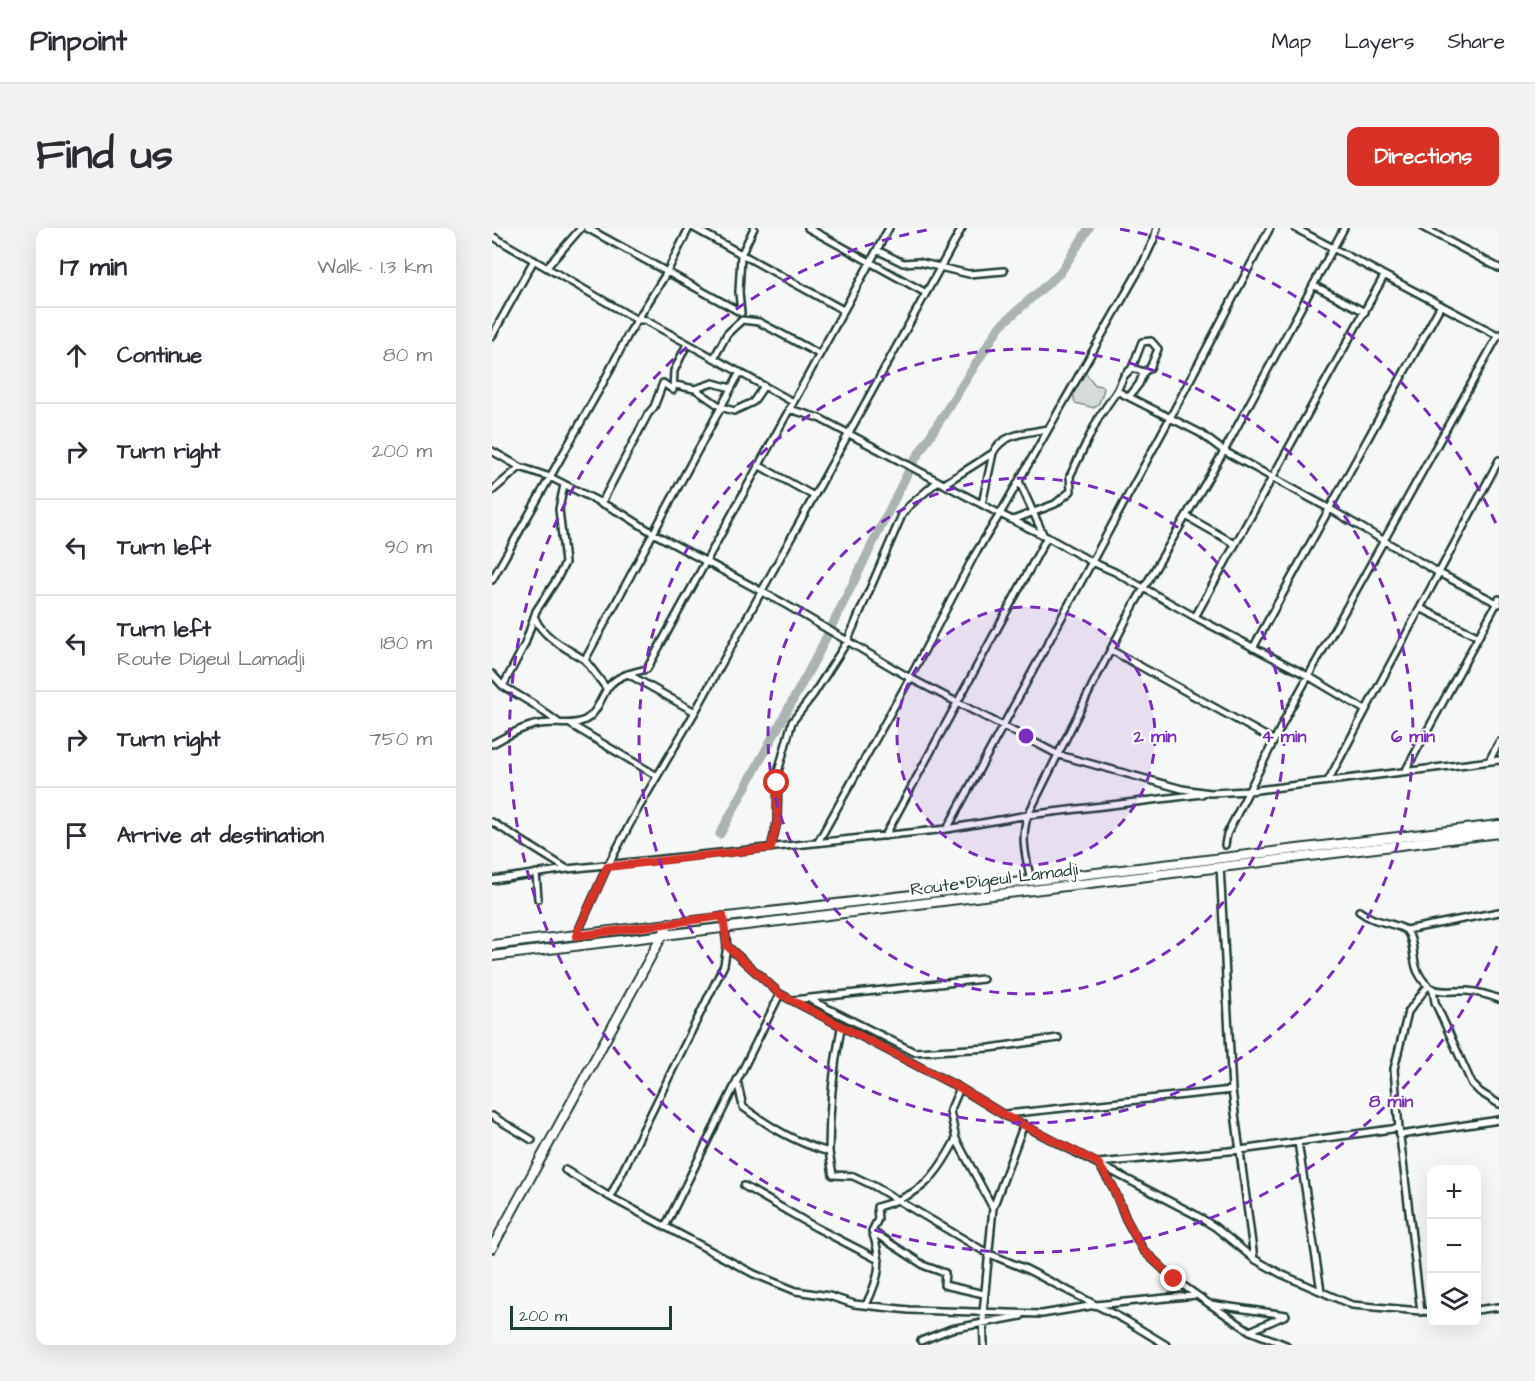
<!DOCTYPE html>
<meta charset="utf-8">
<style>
body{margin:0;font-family:"Architects Daughter",sans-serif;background:#f2f2f3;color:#2b2b33}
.controls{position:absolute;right:18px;bottom:18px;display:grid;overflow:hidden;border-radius:12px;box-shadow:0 6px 24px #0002}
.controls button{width:54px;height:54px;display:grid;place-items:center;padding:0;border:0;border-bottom:2px solid #e1e1e2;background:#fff;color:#2b2b33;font:30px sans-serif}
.scale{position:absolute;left:18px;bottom:15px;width:162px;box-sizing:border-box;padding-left:6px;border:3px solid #1f3d34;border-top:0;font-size:16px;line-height:21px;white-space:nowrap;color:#1f3d34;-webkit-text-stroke:4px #fff;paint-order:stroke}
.stop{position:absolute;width:18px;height:18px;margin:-14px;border:4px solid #d93025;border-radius:50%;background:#fff}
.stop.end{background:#d93025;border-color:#fff;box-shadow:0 2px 6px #0008}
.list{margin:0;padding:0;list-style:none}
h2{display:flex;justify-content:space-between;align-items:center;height:78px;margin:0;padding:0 24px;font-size:26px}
h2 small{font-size:20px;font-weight:400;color:#7c7c81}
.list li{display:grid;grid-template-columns:39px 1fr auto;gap:18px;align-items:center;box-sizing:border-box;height:96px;padding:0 24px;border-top:2px solid #e1e1e2}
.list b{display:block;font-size:22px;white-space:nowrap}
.list p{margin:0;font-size:20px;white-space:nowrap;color:#7c7c81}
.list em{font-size:20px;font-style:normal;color:#7c7c81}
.icon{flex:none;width:33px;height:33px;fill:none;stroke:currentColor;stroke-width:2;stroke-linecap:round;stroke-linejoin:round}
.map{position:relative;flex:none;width:1007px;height:1117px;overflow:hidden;border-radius:12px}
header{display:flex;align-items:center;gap:36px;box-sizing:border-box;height:84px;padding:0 30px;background:#fff;border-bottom:2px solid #e1e1e2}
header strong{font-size:28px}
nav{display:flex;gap:33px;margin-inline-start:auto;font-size:21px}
.intro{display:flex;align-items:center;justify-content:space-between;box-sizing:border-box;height:144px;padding:0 36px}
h1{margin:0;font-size:42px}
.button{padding:15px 27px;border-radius:12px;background:#d93025;color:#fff;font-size:21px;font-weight:700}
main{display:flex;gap:36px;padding:0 36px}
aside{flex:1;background:#fff;border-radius:12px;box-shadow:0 6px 24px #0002}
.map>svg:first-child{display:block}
</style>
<header>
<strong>Pinpoint</strong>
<nav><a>Map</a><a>Layers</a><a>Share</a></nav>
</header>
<div class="intro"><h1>Find us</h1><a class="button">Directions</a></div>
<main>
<aside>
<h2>17 min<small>Walk · 1.3 km</small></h2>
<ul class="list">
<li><svg class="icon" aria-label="ahead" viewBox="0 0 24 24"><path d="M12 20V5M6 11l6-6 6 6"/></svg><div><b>Continue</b></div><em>80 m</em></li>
<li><svg class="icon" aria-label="right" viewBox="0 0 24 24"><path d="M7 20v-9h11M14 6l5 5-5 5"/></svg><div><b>Turn right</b></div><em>200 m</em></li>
<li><svg class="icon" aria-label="left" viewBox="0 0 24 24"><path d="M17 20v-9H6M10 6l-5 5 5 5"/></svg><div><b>Turn left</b></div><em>90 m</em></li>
<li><svg class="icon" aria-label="left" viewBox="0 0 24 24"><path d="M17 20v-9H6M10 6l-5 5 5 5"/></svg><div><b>Turn left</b><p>Route Digeul Lamadji</p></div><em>180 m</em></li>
<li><svg class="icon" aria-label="right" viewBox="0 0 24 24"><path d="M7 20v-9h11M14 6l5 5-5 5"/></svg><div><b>Turn right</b></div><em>750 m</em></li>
<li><svg class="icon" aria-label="arrive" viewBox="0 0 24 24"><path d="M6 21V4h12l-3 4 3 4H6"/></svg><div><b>Arrive at destination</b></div></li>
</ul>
</aside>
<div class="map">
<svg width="1007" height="1117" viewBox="0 0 1007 1117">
<rect width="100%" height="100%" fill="#f6f7f7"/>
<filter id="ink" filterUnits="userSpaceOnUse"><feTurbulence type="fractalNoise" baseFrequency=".0167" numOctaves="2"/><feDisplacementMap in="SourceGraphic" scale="12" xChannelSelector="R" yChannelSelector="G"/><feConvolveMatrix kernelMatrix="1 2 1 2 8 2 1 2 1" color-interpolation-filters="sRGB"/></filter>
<g filter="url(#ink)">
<path fill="#d6dcdb" stroke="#7a8c88" stroke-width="1.5" d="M 592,143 L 603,157 L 610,158 L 612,161 L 607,175 L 602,180 L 583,175 L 581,164 Z"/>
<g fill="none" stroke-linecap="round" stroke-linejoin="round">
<path stroke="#aab5b1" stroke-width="9" d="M 228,606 L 326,426 L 419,238 L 508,98 L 568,45 L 597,0"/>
<g stroke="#1f3d34" stroke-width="10">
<path id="street" d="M 95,0 L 248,84
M 202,0 L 351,82
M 316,0 L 434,65
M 803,0 L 1007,108
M 932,0 L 1007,40
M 0,8 L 145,92 L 153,92 L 301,174
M 385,22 L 411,35 L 426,34 L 477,46 L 512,43
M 55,39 L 89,0
M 821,57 L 873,84
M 249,85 L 247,64 L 249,27 L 262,0
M 0,108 L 42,32
M 222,130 L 235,106 L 250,92 L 267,94 L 327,126
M 640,140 L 650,114 L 659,113 L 666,121 L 658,140 L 652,144
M 183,157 L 203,161 L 221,155 L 239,160
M 203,161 L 229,179 L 242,183 L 261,174 L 272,158
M 625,163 L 708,205 L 732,223 L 838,281 L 947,345 L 1007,376
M 297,181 L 327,190 L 508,286 L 555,309 L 600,334 L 623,344 L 703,389 L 816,448 L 873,482
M 0,223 L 28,239 L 58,249 L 131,286 L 161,305 L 291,375 L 418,450 L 567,527 L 690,561 L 718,565 L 757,563 L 1007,532
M 266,237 L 322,268
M 527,253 L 551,306
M 452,256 L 501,225 C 510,205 536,205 556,201
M 0,263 L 28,239
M 109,276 L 156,186 L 162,179 L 171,155 L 181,162 L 182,143 L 195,116
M 490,276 L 501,225
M 694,288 L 743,316
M 521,292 L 563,276 L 579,263 L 578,248 L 607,189 L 625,163 L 632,148 L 640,140 L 652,144 L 647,156 L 637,169
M 0,352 L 111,155 L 136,107 L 175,44 L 197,0
M 928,380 L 985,408
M 703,389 L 892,48
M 43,390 C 51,410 76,421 93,432
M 761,420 L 949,77
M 619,422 L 781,512
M 0,446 L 11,458 L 41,476 L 67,495
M 136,446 L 203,484
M 11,458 L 33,416 L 44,383 L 65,351 L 73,335 L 67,281 L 72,257
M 115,461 L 93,432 L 248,144
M 78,496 L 165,548
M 0,516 C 15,508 30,499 47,496 C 62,493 79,499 93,492 C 106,485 109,468 117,458 C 126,447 142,444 155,441 L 397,0
M 997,533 L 1007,514
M 914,542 L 1007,371
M 836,553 L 1007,232
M 0,594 L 75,641
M 455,601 L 678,190 L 778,0
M 393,608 L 555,309
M 326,614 L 418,450 L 482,328 L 508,286 L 651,35 L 662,11 L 665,0
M 733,617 L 735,606 L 798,481 L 1007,106
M 279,620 L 285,594 L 286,544 L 300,494 L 321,467 L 355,414 L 410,287 L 416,279 L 446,253
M 728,638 L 740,862 L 762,1031
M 44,645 L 46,671
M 0,652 L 75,641 L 455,601 L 536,587 L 710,566
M 539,653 C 534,630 528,609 536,587 L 602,454 L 642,377 L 732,223 L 852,0
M 867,683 C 884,696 898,693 914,702 L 1007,684
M 914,702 C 924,714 919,733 927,746 C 939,769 954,762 975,763 C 986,764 997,767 1007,771
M 84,708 L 115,639 L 146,581 L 203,484 L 470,0
M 235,718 L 288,766 L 468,860 L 512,887 L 702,986 L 723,999 L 762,1031 L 789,1046 L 860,1077 L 940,1084
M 941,762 L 943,774 L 980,856 L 988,864 L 1007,876
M 315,770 L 422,824 L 498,820 L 566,810
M 301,772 L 491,751
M 245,852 L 251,879 C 278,899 304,915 337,924 L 341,947 L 361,948 L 382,958 L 495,1025 L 534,1041 L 633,1092 L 674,1117
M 468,860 L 458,883 L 464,911 L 501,980
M 514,886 L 740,862
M 0,888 L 40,912
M 908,907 L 1007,892
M 806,914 L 829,1063
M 337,924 C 337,881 341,842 349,800
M 73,942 L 118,969 L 262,1046 L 304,1063 L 337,1068 L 362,1076 L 417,1082 L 550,1086 L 604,1077 L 704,1067
M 252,958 L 323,999 L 387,1032
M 118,969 L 232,737 L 235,718 L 231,688
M 173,999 L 288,766
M 381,1004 L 433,1038 L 453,1045 L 452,1057 L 492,1066
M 718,1076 L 794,1087 L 758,1103
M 374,1077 C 388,1048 391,1034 380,1003 L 386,991 L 385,979 C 429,967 443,951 464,911
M 984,1082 L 1007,1079
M 929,1084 L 907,900 L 902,841 L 916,784 L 935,759
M 429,1113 L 459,1101 L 529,1088
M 492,1117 L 491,1085 L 501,980 L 532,896
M 794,1117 L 758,1103 L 716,1075 L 682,1051 L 651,1022 L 634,991 L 621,959 L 606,935 L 748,922 L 907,900"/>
</g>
<g stroke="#1f3d34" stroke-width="12">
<path id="secondary" d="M 0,717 L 1007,597
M 0,728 L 1007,605
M 0,1020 L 177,695"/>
</g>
<use href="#street" stroke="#fff" stroke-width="5"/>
<use href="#secondary" stroke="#fff" stroke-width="8"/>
</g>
</g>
<g fill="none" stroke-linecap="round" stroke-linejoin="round" filter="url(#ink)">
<path stroke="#d93025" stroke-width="8" d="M 285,555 L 285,594 L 279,620 L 115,639 L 84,708 L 231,688 L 235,718 L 288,766 L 468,860 L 512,887 L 606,935 L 621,959 L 634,991 L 651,1022 L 682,1051"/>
</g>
<circle cx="534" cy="508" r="129" fill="#7b2cbf" fill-opacity=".12"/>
<g fill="none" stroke="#7b2cbf" stroke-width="3" stroke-dasharray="10 8">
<circle cx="534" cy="508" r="129"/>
<circle cx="534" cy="508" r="258"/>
<circle cx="534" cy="508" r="387"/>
<path d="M1005 718A516 516 0 1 1 440 1M628 1A516 516 0 0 1 1005 298"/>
</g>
<g text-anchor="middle" stroke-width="4.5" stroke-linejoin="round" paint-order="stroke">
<g font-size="18" fill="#1f3d34" stroke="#fff">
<text transform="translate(502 651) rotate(-7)" y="6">Route Digeul Lamadji</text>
</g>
</g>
<circle cx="534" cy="508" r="9" fill="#7b2cbf" stroke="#fff" stroke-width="3"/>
<g font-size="18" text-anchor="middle" font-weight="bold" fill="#7b2cbf" stroke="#fff" stroke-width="4.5" stroke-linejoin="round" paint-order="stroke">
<text x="663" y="514">2 min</text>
<text x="792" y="514">4 min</text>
<text x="921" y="514">6 min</text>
<text x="899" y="879">8 min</text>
</g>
</svg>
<div class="controls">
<button>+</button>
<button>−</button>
<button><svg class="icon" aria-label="layers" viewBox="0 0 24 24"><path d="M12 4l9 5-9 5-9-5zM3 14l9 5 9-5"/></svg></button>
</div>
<div class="scale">200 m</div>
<div class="stop" style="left:285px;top:555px"></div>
<div class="stop end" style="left:682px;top:1051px"></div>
</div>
</main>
